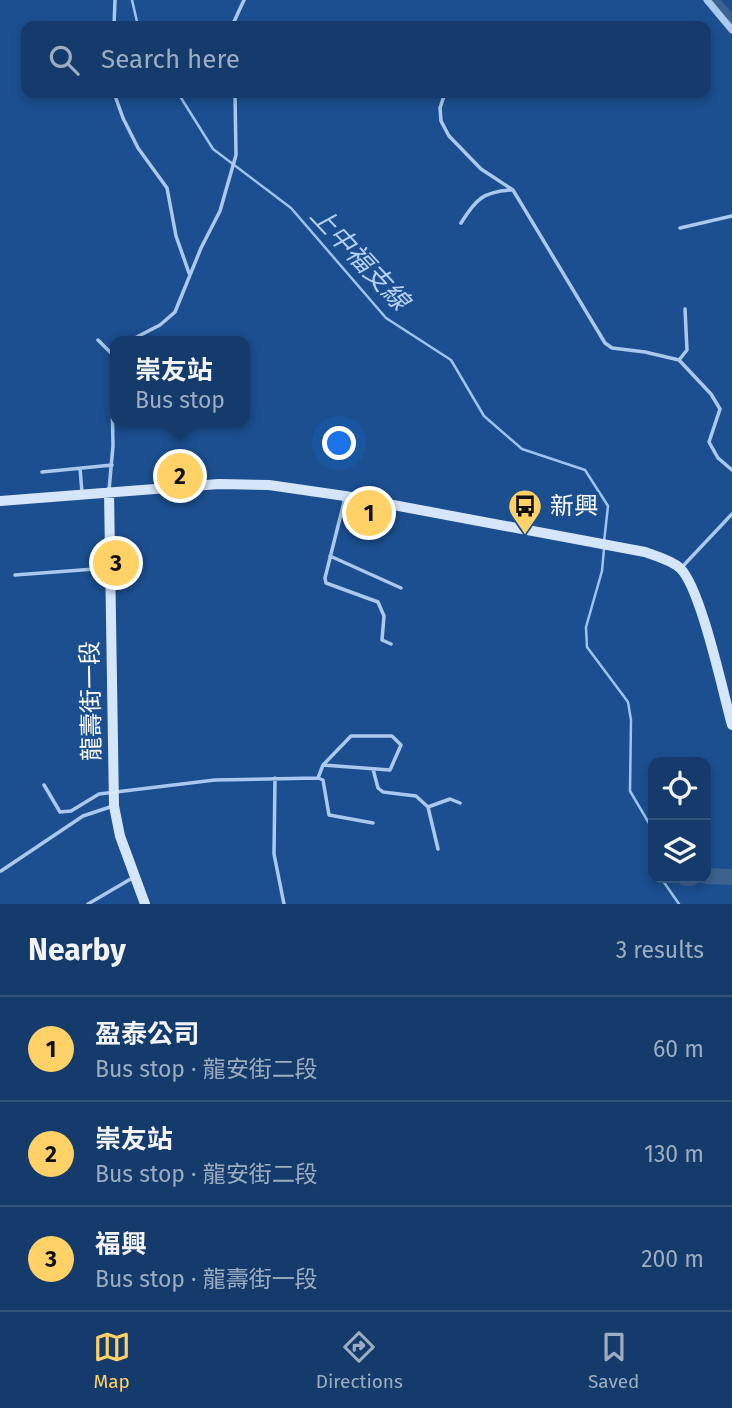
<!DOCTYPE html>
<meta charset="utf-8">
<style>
body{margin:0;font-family:"Fira Sans","Noto Sans TC",sans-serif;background:#214673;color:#f1f3f6}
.controls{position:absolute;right:21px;bottom:21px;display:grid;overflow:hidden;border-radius:14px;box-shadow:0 4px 10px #0003}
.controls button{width:63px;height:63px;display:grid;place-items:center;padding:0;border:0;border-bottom:2px solid #33557e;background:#143b6b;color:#f1f3f6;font:35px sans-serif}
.you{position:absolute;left:340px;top:444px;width:24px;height:24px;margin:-18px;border:5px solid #fff;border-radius:50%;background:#1a73e8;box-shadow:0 0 0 10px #1a73e833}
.badge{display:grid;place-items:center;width:46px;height:46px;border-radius:50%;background:#ffd166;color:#111;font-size:23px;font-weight:700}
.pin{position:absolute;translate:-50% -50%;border:4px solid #fff;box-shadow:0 2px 7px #0006}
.popup{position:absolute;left:110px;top:336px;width:140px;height:91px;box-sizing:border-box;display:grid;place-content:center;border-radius:14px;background:#143b6b;filter:drop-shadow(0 2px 5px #0005);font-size:23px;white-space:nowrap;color:#9dadc1}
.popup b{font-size:26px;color:#f1f3f6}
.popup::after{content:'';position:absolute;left:50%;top:100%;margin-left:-14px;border:14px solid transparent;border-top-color:#143b6b}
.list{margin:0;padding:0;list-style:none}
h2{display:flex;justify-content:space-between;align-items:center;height:91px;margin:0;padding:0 28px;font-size:30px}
h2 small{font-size:23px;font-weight:400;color:#9dadc1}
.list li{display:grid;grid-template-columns:46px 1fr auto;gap:21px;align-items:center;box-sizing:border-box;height:105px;padding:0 28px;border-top:2px solid #33557e}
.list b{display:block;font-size:26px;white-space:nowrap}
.list p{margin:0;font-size:23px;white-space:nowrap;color:#9dadc1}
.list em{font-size:23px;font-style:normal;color:#9dadc1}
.icon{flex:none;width:38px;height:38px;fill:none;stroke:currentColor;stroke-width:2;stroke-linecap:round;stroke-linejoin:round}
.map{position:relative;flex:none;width:732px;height:904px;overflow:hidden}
.search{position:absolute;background:#143b6b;box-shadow:0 4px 10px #0003;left:21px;right:21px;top:21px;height:77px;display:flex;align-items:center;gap:18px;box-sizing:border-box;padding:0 24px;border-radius:14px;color:#9dadc1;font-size:26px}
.sheet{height:406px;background:#143b6b}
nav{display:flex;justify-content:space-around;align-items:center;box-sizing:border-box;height:98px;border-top:2px solid #33557e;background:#143b6b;font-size:19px;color:#9dadc1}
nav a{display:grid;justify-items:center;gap:4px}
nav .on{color:#ffd166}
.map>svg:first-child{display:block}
</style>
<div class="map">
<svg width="732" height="904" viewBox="0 0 732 904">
<rect width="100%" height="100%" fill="#1b4f8f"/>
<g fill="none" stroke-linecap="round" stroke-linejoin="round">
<path stroke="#9cc4f0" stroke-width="2.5" d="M 132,0 L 138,26
M 178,93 L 213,149 L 291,208 L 386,318 L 451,360 L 484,416 L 522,449 L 585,470 L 608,506 L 604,542
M 604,549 L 602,571 L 586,627 L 587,647 L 628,702 L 631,720 L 630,791 L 653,830
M 661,878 L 679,904"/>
<path stroke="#3c6290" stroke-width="9" d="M 715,0 L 732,20"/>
<path stroke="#3c6290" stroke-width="16" d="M 706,876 L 732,877
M 685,878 L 691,878"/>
<path stroke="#a9c9ee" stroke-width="3.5" d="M 114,26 L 115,0
M 232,26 L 244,0
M 114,93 L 123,118 L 138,148 L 167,188 L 176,236 L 189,273
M 445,93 L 440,108 L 441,121 L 449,136 L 481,169 L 513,190 L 605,343 L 612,348 L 645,352 L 679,360 L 711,394 L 720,409 L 709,442 L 718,458 L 732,470
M 461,223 C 476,199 483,192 511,190
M 680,228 L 732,216
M 98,340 L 115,357
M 129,341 L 160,325 L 175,312 L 201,248 L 220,211 L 236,155 L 235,93
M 679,360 L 687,350 L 685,309
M 80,469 L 82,492
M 42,472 L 112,465
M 109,490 L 113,446 L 112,395 L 115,354
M 345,498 L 325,578 L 326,583 L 378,602 L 384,616 L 382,640 L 391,644
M 330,556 L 401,588
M 683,566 L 732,514
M 15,575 L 108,568
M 373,769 L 378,788 L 383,792 L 416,796 L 428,807 L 438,849
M 275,778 L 274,854 L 284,904
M 318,778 L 323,765 L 351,736 L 392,736 L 401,745 L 390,770 L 323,765
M 44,785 L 60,812 L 71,811 L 99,794 L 215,780 L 318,778 L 323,780 L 329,815 L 373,823
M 428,807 L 450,799 L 460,803
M 1,871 L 83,816 L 110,807
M 88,904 L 134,877"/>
<path stroke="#a9c9ee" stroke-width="7" d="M 707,0 L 732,30"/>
<path stroke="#d6e6fa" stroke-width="10" d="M 109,492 L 114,806 L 120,836 L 145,904
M 0,501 L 219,484 L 269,485 L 345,496 L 645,552 C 656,556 671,560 680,568 C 701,588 723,693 732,725"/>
</g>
<defs>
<g id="bus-pin" transform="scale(1.75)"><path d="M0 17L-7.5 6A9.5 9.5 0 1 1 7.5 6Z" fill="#ffd166" stroke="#1b4f8f"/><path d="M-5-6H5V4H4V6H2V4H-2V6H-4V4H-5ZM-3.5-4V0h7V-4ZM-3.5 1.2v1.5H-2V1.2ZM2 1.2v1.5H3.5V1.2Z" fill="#111"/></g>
</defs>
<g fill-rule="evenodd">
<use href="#bus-pin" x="525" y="506"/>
</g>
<g text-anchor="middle" stroke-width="7" stroke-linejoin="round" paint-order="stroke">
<g font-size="24" fill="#fff" stroke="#1b4f8f" text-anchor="start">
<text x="550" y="514">新興</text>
</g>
<g font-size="24" fill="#fff" stroke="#1b4f8f">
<text transform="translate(91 701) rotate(-91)" y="8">龍壽街一段</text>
</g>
<g font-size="26" font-style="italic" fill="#b5d3f5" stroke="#1b4f8f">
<text transform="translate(360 258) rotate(47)" y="9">上中福支線</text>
</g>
</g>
</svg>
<div class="controls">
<button><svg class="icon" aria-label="locate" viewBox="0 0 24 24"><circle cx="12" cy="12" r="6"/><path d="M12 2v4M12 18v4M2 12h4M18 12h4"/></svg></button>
<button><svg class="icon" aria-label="layers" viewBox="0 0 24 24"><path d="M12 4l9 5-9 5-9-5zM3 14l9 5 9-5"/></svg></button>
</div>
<div class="you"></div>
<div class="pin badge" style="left:369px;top:513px">1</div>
<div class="pin badge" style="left:180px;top:476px">2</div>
<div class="popup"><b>崇友站</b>Bus stop</div>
<div class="pin badge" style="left:116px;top:563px">3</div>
<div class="search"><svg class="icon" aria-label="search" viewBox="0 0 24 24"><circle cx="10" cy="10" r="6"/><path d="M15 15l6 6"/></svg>Search here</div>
</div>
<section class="sheet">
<h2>Nearby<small>3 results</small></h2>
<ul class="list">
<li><span class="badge">1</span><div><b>盈泰公司</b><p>Bus stop · 龍安街二段</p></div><em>60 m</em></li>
<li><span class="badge">2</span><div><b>崇友站</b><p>Bus stop · 龍安街二段</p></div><em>130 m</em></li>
<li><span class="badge">3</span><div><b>福興</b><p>Bus stop · 龍壽街一段</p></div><em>200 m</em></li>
</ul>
</section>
<nav>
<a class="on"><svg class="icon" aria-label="map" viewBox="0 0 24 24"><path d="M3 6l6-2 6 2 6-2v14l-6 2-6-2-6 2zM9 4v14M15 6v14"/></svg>Map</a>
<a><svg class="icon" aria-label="directions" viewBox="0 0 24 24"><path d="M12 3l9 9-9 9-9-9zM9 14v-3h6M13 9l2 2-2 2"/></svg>Directions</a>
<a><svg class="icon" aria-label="saved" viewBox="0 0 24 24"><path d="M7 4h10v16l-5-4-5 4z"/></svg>Saved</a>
</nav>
